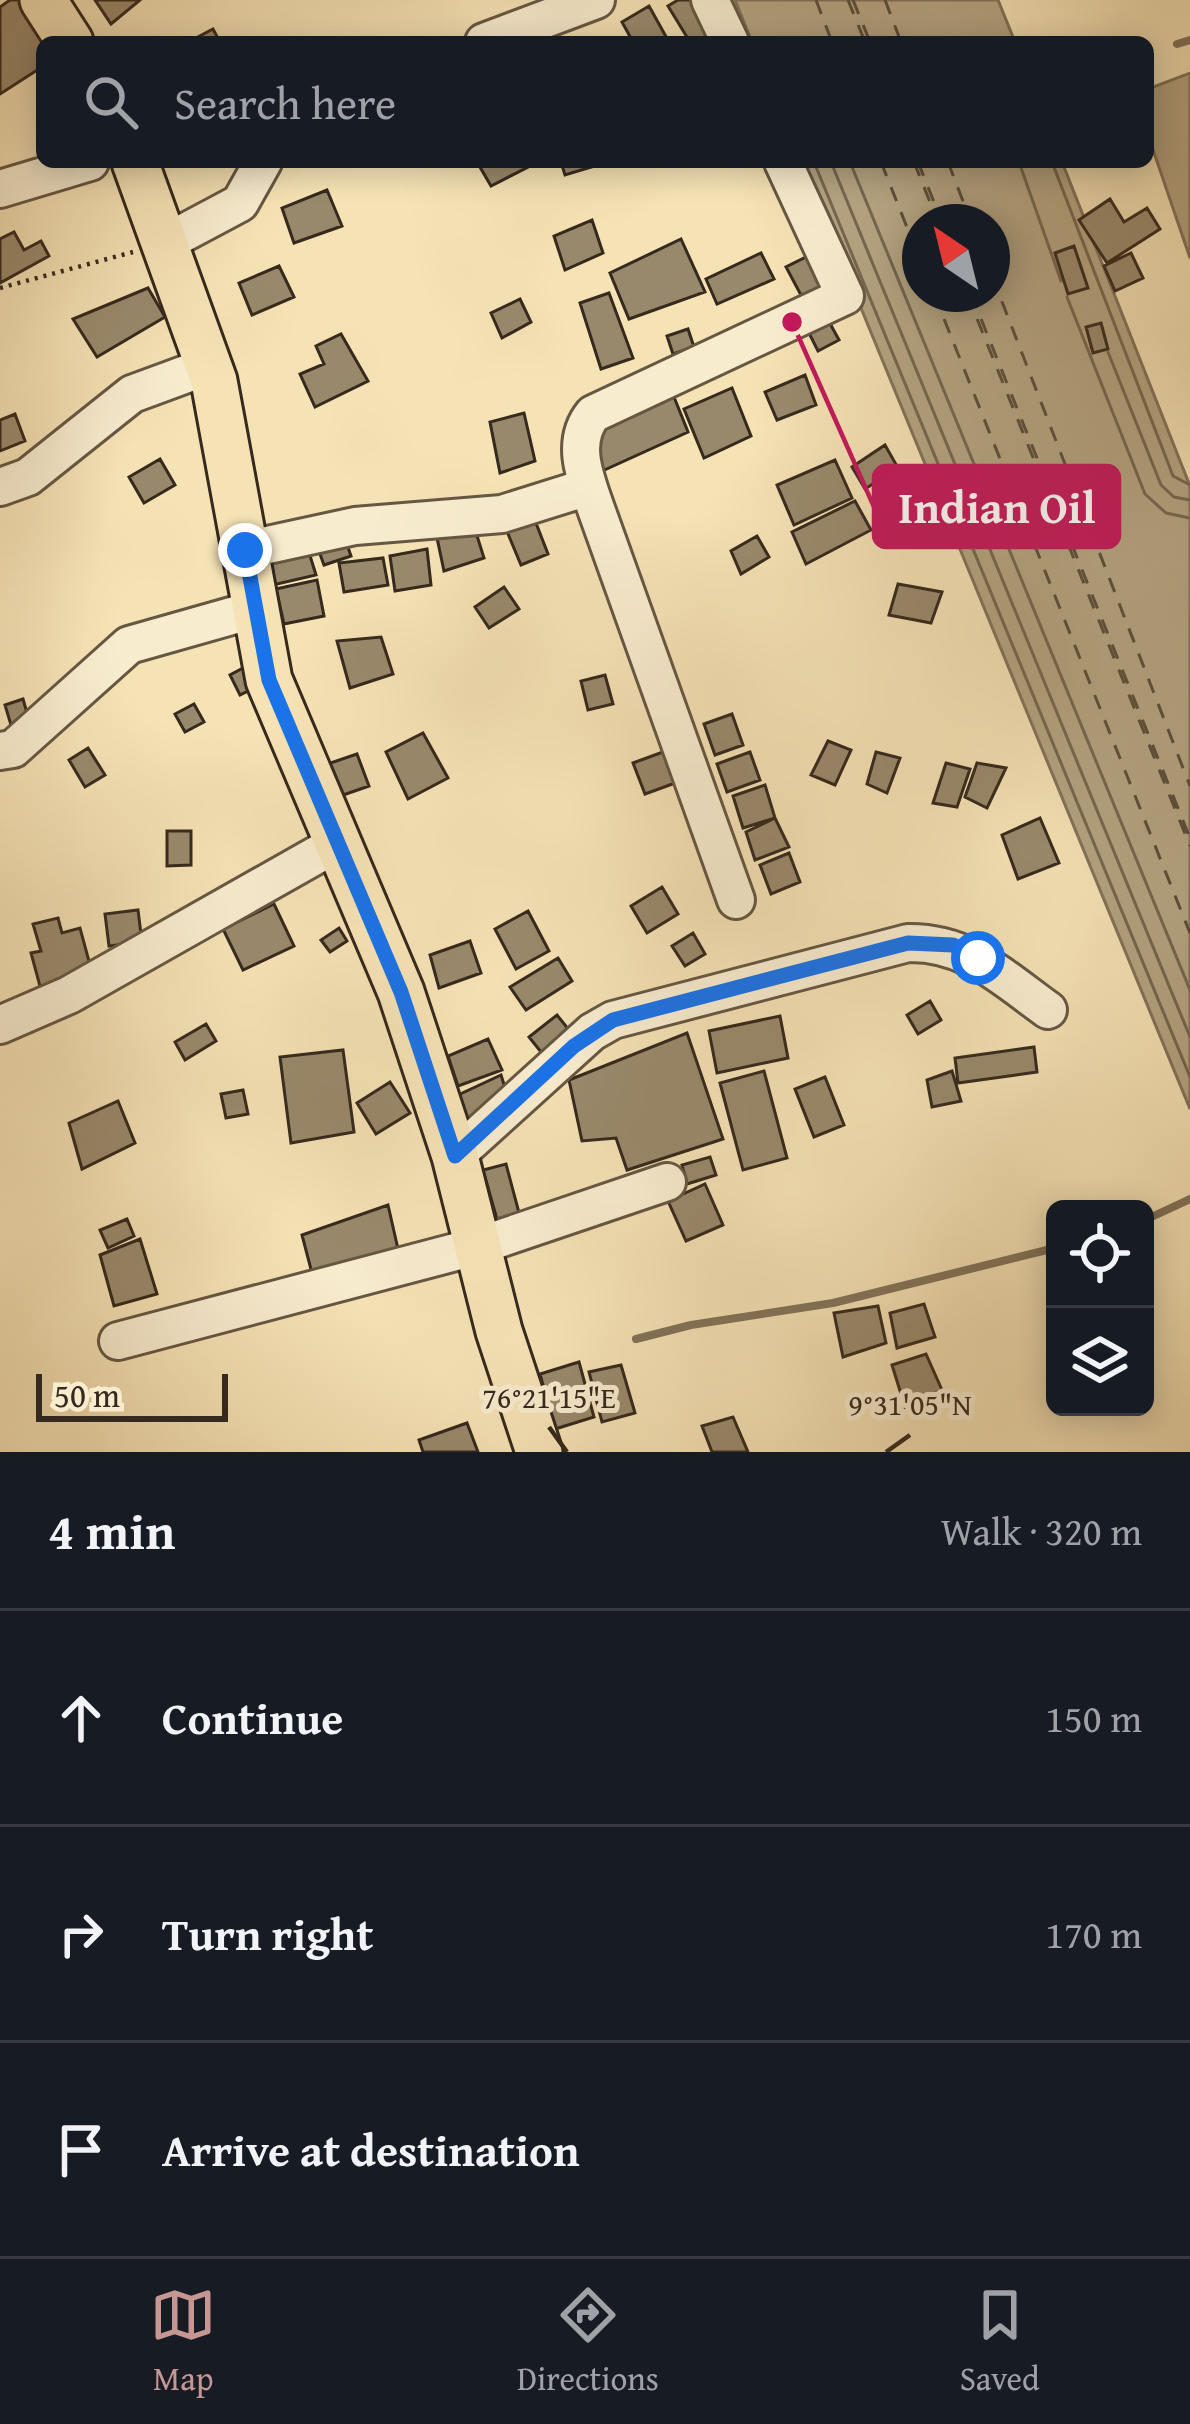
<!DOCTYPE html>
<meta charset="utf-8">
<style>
body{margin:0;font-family:"Gentium Book Plus",serif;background:#20242c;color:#f1f3f6}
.controls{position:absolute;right:36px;bottom:36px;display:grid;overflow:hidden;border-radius:18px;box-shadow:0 6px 30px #0003}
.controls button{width:108px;height:108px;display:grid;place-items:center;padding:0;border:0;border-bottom:3px solid #363941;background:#171b24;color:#f1f3f6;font:60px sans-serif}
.compass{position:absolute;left:902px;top:204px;width:108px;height:108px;border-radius:50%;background:#171b24;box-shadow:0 6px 30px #0003;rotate:325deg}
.scale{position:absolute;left:36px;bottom:30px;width:192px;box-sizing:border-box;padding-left:12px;border:6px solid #36291d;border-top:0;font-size:33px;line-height:42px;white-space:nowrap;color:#36291d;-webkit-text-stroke:9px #f8eccf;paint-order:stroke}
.stop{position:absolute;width:36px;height:36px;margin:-27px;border:9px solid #1a73e8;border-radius:50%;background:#fff}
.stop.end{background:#1a73e8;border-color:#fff;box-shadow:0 3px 12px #0008}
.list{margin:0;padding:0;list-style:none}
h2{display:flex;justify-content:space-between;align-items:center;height:156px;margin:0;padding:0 48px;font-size:51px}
h2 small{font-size:39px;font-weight:400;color:#9ea1a6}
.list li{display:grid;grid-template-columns:78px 1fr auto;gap:36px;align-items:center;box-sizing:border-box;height:216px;padding:0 48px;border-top:3px solid #363941}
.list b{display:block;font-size:45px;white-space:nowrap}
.list em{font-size:39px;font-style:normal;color:#9ea1a6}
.icon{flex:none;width:66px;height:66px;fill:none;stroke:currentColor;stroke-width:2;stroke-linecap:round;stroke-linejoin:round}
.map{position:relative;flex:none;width:1190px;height:1452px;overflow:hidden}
.search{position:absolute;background:#171b24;box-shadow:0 6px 30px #0003;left:36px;right:36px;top:36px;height:132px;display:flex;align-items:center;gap:30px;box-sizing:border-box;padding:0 42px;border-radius:18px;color:#9ea1a6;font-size:45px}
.sheet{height:804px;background:#171b24}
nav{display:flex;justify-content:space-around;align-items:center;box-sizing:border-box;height:168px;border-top:3px solid #363941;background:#171b24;font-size:33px;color:#9ea1a6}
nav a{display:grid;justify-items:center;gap:6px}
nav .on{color:#c59692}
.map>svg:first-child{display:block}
</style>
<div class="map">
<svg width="1190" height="1452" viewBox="0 0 1190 1452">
<rect width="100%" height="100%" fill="#f5e2b5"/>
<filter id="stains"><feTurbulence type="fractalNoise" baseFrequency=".00167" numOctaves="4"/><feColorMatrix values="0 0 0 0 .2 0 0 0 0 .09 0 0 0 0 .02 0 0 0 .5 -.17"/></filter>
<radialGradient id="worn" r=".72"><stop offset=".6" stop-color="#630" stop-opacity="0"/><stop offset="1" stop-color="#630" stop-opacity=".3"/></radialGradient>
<path fill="#b4a381" stroke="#827259" stroke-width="3" fill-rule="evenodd" d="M 735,0 L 998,0 L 1015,42 L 752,42 Z
M 1190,73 L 1190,258 L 1148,135 L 1148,89 Z
M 801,162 L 1062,162 L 1190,486 L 1190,1109 ZM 920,222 L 992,222 L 992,294 L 920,294 Z"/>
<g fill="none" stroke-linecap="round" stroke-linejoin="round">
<path stroke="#75664f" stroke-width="3" d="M 814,162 L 1190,1077
M 831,162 L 1190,1037
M 850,162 L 1190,990
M 1019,162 L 1061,281
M 1052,162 L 1173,476 L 1190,485
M 1067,297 L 1145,494 L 1166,513 L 1190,518
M 1108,352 L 1161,485 L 1174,497 L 1190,500"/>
<path stroke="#827259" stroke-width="8" d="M 1177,44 L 1190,40
M 1145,1220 L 1190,1199
M 636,1339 L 691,1325 L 833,1303 L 1055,1248"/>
<path stroke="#5c4e3b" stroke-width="3" stroke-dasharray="15 12" stroke-linecap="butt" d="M 816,0 L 832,42
M 848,0 L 865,42
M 853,0 L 870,42
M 885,0 L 901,42
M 881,162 L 920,260
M 914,162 L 938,222
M 918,162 L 942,222
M 948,162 L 971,222
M 992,276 L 1190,786
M 934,294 L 1190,933
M 967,294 L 1190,846
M 971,294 L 1190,838"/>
</g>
<path fill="#99896c" stroke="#36291d" stroke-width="3" d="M 10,0 L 31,0 L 56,42 L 42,42 L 42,67 L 0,94 L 0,7 Z
M 95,0 L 140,0 L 111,24 Z
M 678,0 L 695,0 L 720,42 L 690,42 L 668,6 Z
M 649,6 L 669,42 L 633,42 L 622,22 Z
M 213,29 L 220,42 L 196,42 L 194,39 Z
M 477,162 L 533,162 L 534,164 L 491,186 Z
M 561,162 L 608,162 L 565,175 Z
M 327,190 L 342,226 L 294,243 L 282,208 Z
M 1110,199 L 1124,222 L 1147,208 L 1160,229 L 1107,263 L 1079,220 Z
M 592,220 L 603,253 L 565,270 L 554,236 Z
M 14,232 L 24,250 L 41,241 L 49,256 L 0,283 L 0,239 Z
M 681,239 L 705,292 L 629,319 L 610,273 Z
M 1074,246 L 1088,288 L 1068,294 L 1055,253 Z
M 761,253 L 774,279 L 717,304 L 706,279 Z
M 1131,253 L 1143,278 L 1115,291 L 1104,266 Z
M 812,254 L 827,284 L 802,297 L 786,267 Z
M 279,266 L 294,297 L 252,315 L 239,283 Z
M 148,288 L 165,317 L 97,357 L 73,319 Z
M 609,293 L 633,358 L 601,369 L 580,303 Z
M 520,299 L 531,322 L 502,338 L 491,313 Z
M 827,318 L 839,340 L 818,351 L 807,329 Z
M 1101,323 L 1108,349 L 1093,353 L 1086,327 Z
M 688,329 L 694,347 L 673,354 L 667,336 Z
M 341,334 L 368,381 L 315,407 L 300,374 L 324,364 L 316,346 Z
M 805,375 L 816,405 L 777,420 L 765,392 Z
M 732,388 L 751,436 L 704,458 L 684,409 Z
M 672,392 L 688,432 L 600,472 L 587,434 Z
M 524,413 L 535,461 L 500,473 L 490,422 Z
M 15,414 L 25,441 L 0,451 L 0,420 Z
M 885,445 L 898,468 L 865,489 L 852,467 Z
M 160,459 L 175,485 L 144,503 L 129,477 Z
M 835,460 L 852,498 L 794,525 L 777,485 Z
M 855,501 L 871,530 L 806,564 L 792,532 Z
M 534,518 L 548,554 L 521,565 L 506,529 Z
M 473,523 L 484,558 L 444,571 L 436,533 Z
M 343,533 L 351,556 L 324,565 L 316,543 Z
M 757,536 L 769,557 L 741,574 L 731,551 Z
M 307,546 L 316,575 L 260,588 L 253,559 Z
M 427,549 L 431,585 L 395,591 L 390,556 Z
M 383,558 L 388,585 L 344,592 L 339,563 Z
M 317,580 L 324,616 L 284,624 L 276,589 Z
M 898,584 L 942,592 L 931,623 L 889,615 Z
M 504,587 L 519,609 L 489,628 L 475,607 Z
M 381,637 L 393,674 L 350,688 L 337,641 Z
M 245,667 L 256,687 L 240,695 L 230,675 Z
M 605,675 L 613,704 L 588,710 L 581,681 Z
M 23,699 L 29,720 L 11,725 L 5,705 Z
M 194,704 L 204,722 L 185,732 L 175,714 Z
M 732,714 L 743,745 L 715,755 L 704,724 Z
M 423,733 L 448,778 L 408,799 L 386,752 Z
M 828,741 L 851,750 L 835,785 L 811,775 Z
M 88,748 L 105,775 L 85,787 L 69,760 Z
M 663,752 L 675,783 L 645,794 L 633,763 Z
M 750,752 L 760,780 L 727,792 L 717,764 Z
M 876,752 L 900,758 L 887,793 L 867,784 Z
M 357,754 L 369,786 L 323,802 L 310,770 Z
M 946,763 L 970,769 L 957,807 L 933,803 Z
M 977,763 L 1006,768 L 987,808 L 965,797 Z
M 765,785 L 775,818 L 743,828 L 733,796 Z
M 775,818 L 789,847 L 755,860 L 746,832 Z
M 1040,818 L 1059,863 L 1018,879 L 1002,835 Z
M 167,831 L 191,831 L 191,865 L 167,866 Z
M 789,853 L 800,882 L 771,894 L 760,865 Z
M 662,887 L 678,914 L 647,933 L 631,906 Z
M 274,904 L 294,946 L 243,970 L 223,929 Z
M 138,910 L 142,942 L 109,946 L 105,914 Z
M 528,911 L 549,951 L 516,969 L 495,929 Z
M 58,918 L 62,933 L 80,928 L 93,976 L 41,990 L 31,953 L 41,951 L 33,924 Z
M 339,928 L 347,941 L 330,952 L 321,940 Z
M 693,933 L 705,954 L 685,966 L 672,946 Z
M 470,941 L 481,973 L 439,988 L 430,955 Z
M 558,958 L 572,981 L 526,1010 L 510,987 Z
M 930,1001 L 941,1020 L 918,1034 L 907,1015 Z
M 557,1015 L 573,1035 L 545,1057 L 529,1037 Z
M 780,1016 L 788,1058 L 717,1073 L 709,1031 Z
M 206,1024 L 216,1041 L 185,1060 L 175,1042 Z
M 687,1033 L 723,1139 L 627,1170 L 616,1138 L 582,1141 L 569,1080 Z
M 488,1039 L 502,1070 L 458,1086 L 448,1056 Z
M 1034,1047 L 1037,1072 L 958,1083 L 955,1058 Z
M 343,1050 L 354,1132 L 291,1143 L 280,1057 Z
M 764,1071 L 787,1158 L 743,1170 L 720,1083 Z
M 952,1071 L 961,1101 L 932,1107 L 927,1080 Z
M 501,1075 L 509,1100 L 466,1127 L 456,1096 Z
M 825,1077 L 844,1125 L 814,1137 L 795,1089 Z
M 390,1082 L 410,1113 L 376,1134 L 357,1103 Z
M 243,1090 L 248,1114 L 226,1118 L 221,1094 Z
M 118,1101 L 135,1143 L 82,1169 L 69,1123 Z
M 710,1157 L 716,1175 L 687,1184 L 682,1165 Z
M 506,1164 L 522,1224 L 500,1230 L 483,1170 Z
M 705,1184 L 723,1225 L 686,1241 L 668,1201 Z
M 388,1205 L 398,1249 L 313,1277 L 302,1235 Z
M 127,1219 L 134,1236 L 108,1248 L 100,1230 Z
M 140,1239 L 157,1294 L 114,1306 L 100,1255 Z
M 924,1304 L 935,1337 L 897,1348 L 890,1313 Z
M 878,1306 L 886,1343 L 843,1357 L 834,1313 Z
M 926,1354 L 942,1390 L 905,1407 L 892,1365 Z
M 579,1362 L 594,1417 L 555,1429 L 540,1374 Z
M 621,1365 L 635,1413 L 602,1422 L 589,1372 Z
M 733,1417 L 748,1452 L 712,1452 L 702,1426 Z
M 467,1423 L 478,1452 L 423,1452 L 419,1440 Z"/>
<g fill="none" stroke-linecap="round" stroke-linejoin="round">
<g stroke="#665743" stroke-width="42">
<path id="minor" d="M 710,0 L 730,42
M 484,42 L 596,0
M 0,189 L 90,162
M 165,243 L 240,203 L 263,162
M 0,487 L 28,477 L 132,394 L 208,366
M 245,550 L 355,526 L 502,514 L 588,487
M 0,751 L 13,749 L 129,645 L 256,609
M 736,900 L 595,506 C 584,475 571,441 593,414 L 845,296 L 783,162
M 0,1025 L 69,995 L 336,844
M 455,1156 L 592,1032 L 613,1020 L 908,943 C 967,942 1002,977 1048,1010
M 118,1341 L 478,1246 L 667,1182"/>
</g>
<g stroke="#36291d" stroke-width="51">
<path id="major" d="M 43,0 L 70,42
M 135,162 L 214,381 L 269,680 L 401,992 L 455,1156 L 499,1331 L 539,1452"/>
</g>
<path stroke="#36291d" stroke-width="4.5" stroke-dasharray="3 6" stroke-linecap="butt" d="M 0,288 L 133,252"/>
<use href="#minor" stroke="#f8eccf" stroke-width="36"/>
<use href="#major" stroke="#f5e2b5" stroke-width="45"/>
</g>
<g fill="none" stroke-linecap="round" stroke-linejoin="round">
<path stroke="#1a73e8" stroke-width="15" d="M 245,550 L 269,680 L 401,992 L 455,1156 L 574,1046 L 613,1020 L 908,943 L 953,945 L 978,958"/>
</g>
<path fill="none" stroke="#36291d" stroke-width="4.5" d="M 549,1427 L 567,1452M 886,1452 L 910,1435"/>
<g font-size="30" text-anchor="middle" fill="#36291d" stroke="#f8eccf" stroke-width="10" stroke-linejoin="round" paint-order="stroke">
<text x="549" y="1408">76°21'15"E</text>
<text x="910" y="1415">9°31'05"N</text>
</g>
<path fill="none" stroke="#c2185b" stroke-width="4.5" d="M792 322L874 507"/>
<circle fill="#c2185b" stroke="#f8eccf" stroke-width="4.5" cx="792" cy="322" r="12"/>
<rect fill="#c2185b" stroke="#c2185b" stroke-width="4.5" x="874" y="466" width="245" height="81" rx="12"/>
<g font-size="45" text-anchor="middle" font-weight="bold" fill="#fff">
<text x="997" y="523">Indian Oil</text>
</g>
<rect width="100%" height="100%" filter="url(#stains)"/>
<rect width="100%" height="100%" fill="url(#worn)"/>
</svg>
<div class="controls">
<button><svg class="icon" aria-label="locate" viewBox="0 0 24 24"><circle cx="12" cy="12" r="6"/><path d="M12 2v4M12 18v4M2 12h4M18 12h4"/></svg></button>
<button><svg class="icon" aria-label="layers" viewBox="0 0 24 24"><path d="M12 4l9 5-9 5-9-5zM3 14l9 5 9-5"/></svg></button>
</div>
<svg class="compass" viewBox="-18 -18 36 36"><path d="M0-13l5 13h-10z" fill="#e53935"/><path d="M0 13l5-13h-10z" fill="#9ea1a6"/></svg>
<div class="scale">50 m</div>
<div class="stop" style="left:978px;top:958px"></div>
<div class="stop end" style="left:245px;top:550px"></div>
<div class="search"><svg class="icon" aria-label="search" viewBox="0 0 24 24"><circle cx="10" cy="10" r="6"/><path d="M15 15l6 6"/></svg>Search here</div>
</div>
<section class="sheet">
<h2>4 min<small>Walk · 320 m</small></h2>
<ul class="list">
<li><svg class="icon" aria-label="ahead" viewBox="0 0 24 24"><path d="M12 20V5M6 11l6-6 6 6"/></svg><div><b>Continue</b></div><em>150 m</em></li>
<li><svg class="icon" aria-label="right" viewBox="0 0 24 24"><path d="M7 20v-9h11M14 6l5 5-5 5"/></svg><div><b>Turn right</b></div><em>170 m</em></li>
<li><svg class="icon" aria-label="arrive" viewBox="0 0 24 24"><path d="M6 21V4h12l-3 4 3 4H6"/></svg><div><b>Arrive at destination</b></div></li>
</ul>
</section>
<nav>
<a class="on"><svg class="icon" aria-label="map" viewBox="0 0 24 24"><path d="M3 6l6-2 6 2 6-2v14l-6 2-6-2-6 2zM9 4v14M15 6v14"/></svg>Map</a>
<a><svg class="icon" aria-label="directions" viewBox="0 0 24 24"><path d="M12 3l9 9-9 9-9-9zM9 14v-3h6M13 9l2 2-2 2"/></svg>Directions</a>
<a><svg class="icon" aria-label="saved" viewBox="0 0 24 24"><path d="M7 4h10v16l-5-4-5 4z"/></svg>Saved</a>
</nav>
